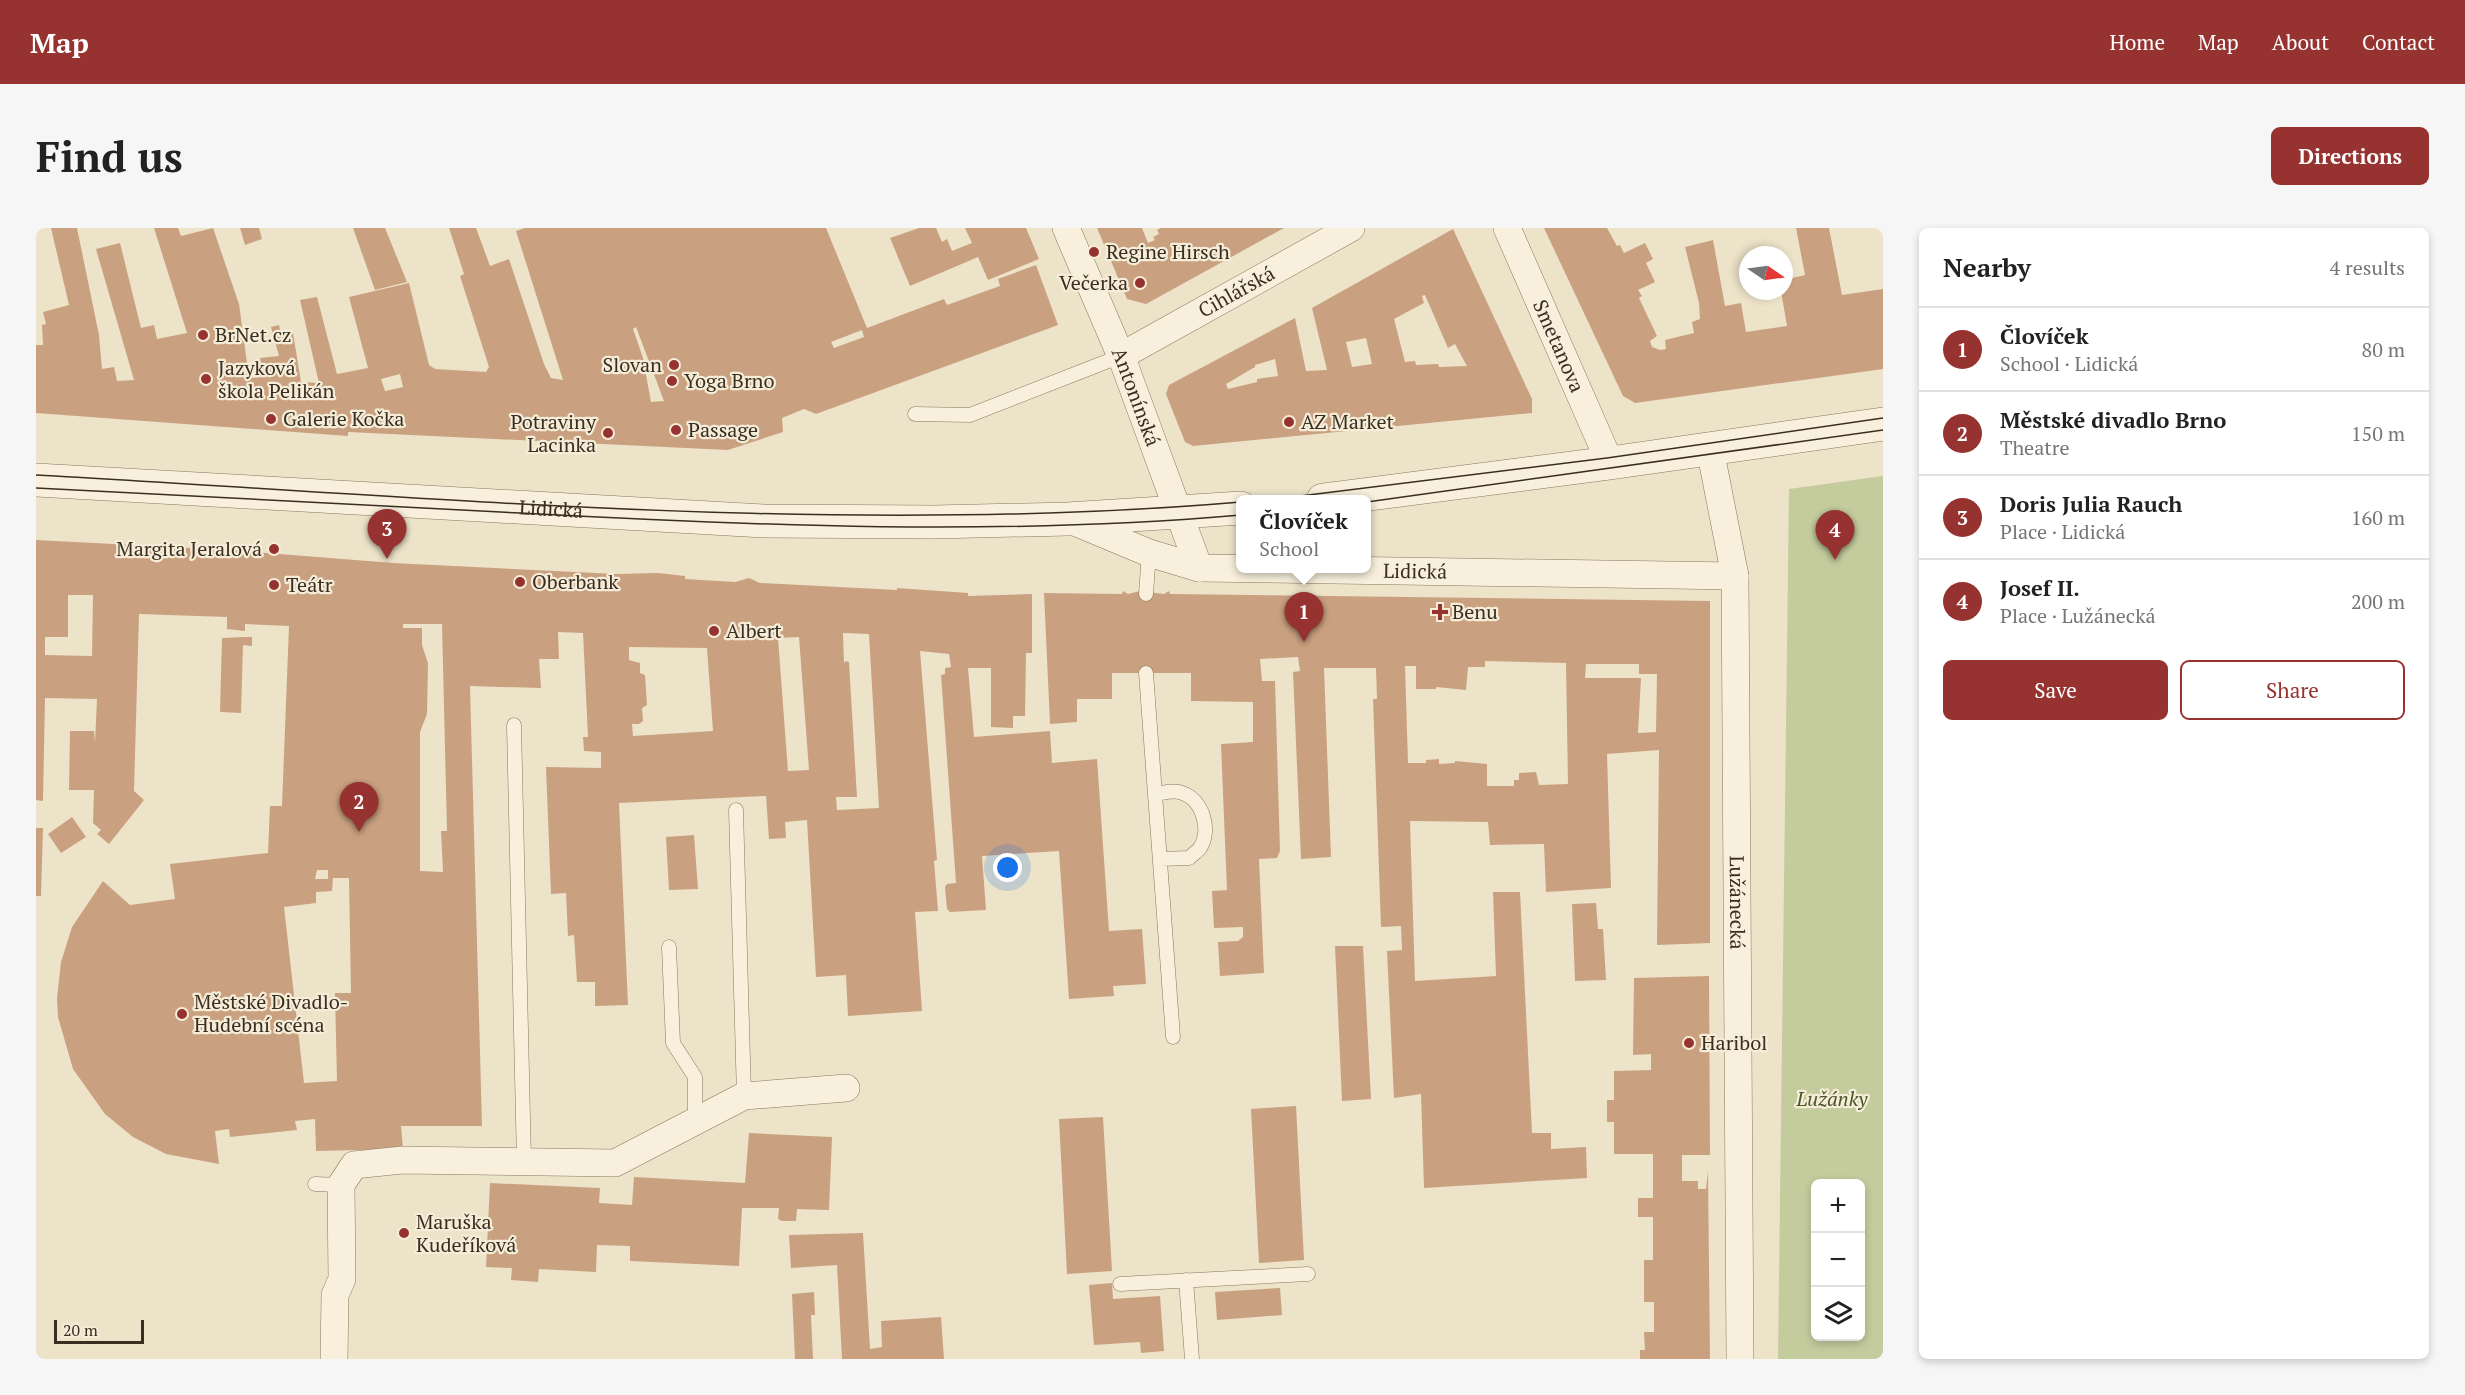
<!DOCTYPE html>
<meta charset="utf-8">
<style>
body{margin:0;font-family:"PT Serif",serif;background:#f6f6f6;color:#222}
.controls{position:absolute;right:18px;bottom:18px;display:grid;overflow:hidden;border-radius:9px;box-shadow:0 3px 9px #0003}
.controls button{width:54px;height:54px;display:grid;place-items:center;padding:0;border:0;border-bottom:2px solid #e0e0e0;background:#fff;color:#222;font:30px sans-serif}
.compass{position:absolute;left:1703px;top:18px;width:54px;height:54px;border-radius:50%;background:#fff;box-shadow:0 3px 9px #0003;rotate:103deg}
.scale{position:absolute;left:18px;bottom:15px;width:90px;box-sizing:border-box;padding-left:6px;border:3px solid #3a2e21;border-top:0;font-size:16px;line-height:21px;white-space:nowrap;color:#3a2e21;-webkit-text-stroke:4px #f5edd8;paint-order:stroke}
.you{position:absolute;left:972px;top:640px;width:21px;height:21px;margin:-15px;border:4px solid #fff;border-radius:50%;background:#1a73e8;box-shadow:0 0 0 9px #1a73e833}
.badge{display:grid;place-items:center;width:39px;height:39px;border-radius:50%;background:#963330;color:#fff;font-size:20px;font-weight:700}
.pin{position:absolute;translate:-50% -50px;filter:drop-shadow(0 2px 3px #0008)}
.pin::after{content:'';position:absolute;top:32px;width:21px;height:18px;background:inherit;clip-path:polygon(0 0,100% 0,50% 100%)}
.popup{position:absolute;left:1200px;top:267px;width:135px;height:78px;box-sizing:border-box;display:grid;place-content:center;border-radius:9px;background:#fff;filter:drop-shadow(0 2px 4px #0005);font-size:20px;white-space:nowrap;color:#767676}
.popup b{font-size:22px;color:#222}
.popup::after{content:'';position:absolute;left:50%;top:100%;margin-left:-12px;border:12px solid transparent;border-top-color:#fff}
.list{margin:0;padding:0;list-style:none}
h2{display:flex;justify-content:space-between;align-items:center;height:78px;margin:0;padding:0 24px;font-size:26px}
h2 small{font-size:20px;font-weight:400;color:#767676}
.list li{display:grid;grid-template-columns:39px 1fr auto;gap:18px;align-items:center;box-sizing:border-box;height:84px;padding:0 24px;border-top:2px solid #e0e0e0}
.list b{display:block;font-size:22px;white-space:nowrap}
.list p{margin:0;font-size:20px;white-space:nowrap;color:#767676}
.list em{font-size:20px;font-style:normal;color:#767676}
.actions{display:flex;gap:12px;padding:18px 24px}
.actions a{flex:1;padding:14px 0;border:2px solid #963330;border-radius:9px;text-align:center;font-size:21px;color:#963330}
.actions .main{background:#963330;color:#fff}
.icon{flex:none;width:33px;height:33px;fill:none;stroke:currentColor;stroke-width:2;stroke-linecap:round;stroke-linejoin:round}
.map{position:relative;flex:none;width:1847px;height:1131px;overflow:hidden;border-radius:9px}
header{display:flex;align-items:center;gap:36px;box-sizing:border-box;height:84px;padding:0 30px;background:#963330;color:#fff}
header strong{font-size:28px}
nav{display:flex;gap:33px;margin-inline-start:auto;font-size:21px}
.intro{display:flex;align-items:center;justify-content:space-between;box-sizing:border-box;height:144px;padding:0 36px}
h1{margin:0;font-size:42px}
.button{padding:15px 27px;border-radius:9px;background:#963330;color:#fff;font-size:21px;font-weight:700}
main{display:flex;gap:36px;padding:0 36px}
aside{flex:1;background:#fff;border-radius:9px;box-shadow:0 3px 9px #0003}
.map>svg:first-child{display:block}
</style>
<header>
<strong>Map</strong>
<nav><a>Home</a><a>Map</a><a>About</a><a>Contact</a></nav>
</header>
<div class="intro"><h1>Find us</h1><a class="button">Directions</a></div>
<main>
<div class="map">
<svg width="1847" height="1131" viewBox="0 0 1847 1131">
<rect width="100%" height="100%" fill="#ede3c9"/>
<path fill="#c4cb9d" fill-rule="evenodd" d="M 1847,248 L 1847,1131 L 1742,1131 L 1753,261 ZM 1780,956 L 1824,956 L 1824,1108 L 1780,1108 Z"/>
<path fill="#caa180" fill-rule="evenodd" d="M 15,0 L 41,0 L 63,107 L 66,141 L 78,139 L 81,153 L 98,152 L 60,21 L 84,15 L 105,100 L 118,97 L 121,111 L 151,105 L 118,0 L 142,0 L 145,8 L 177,0 L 203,76 L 213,150 L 226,149 L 224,130 L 243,128 L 235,99 L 243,97 L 245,107 L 257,105 L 265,154 L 283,155 L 264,72 L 281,69 L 301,146 L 332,140 L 313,69 L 373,55 L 393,137 L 399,141 L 450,144 L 453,139 L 424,48 L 428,46 L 413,0 L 440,0 L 454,38 L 473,31 L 508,136 L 515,150 L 527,152 L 480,3 L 489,0 L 790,0 L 831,100 L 908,71 L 911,77 L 964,58 L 962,51 L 1000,37 L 1022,97 L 780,186 L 768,181 L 746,190 L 747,204 L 692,222 L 312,204 L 312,208 L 0,185 L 0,117 L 7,117 L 6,97 L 10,96 L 7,84 L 33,77 ZM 600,99 L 628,173 L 615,174 L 607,130 L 597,101 ZM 826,102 L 828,109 L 798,120 L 795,114 ZM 364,146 L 367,159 L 349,163 L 345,151 Z
M 204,0 L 223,0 L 226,11 L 209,17 Z
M 317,0 L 349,0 L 371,54 L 339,62 Z
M 883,0 L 900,0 L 906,14 L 911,11 L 916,23 L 936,15 L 929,0 L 990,0 L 1003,31 L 952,52 L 942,29 L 874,58 L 854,10 Z
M 1061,0 L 1106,0 L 1112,15 L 1119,12 L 1117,9 L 1123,6 L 1121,2 L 1125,0 L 1248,0 L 1110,76 L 1091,71 Z
M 1508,0 L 1571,0 L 1581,18 L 1584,17 L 1588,25 L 1609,15 L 1617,31 L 1610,35 L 1619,54 L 1602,62 L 1606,68 L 1603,70 L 1621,108 L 1614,113 L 1616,119 L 1624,122 L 1630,121 L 1629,112 L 1658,105 L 1656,94 L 1664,91 L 1663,75 L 1649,19 L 1677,12 L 1689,78 L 1705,75 L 1710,104 L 1751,98 L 1745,63 L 1748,63 L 1748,52 L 1769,47 L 1760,0 L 1793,0 L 1806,67 L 1847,61 L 1847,141 L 1599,175 L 1587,168 Z
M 1417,1 L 1496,171 L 1496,185 L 1157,218 L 1149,214 L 1130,166 L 1133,157 L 1259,90 L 1270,143 L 1291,142 L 1276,80 ZM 1389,67 L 1412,120 L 1419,116 L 1431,138 L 1403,139 L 1402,136 L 1380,137 L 1379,133 L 1369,134 L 1358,91 L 1388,75 L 1386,68 ZM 1330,110 L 1336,136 L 1316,139 L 1310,114 ZM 1239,131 L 1242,148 L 1221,151 L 1221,154 L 1192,161 L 1190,156 L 1219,139 L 1219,137 Z
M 0,312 L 194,322 L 357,335 L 580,346 L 622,345 L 649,348 L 649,351 L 699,354 L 713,350 L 724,355 L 861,362 L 861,360 L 932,365 L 932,368 L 996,366 L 996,425 L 990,425 L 989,488 L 977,488 L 977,500 L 955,499 L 955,440 L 932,440 L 938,509 L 1014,503 L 1016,535 L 1061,531 L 1073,703 L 1106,701 L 1110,756 L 1077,758 L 1078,768 L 1033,771 L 1023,623 L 946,628 L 950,682 L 914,684 L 911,681 L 909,659 L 911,656 L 920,655 L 905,447 L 909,446 L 909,440 L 915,439 L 913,426 L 884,423 L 901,632 L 898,633 L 902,683 L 879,684 L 886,783 L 812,788 L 810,747 L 780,749 L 771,592 L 749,594 L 750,610 L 733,611 L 730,568 L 583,575 L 592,777 L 559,778 L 559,754 L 541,754 L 538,707 L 532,708 L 530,665 L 515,666 L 510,539 L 565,540 L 565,524 L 548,523 L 547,509 L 552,509 L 547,405 L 522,404 L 523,431 L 503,431 L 505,460 L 434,458 L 446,898 L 365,898 L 367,921 L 280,923 L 279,891 L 259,893 L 261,902 L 194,909 L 193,901 L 179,903 L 183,936 L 130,926 L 97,909 L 69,886 L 37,841 L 22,789 L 21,770 L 25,734 L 36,699 L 67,653 L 94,677 L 139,671 L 134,636 L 232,625 L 234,578 L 246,578 L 253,398 L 209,396 L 209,403 L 191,401 L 191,389 L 103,386 L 98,563 L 108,572 L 73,616 L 61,606 L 65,602 L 57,595 L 58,562 L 33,562 L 34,503 L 58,503 L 59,515 L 61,471 L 9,470 L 7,573 L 0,572 ZM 32,367 L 57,367 L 56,428 L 9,427 L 9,409 L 32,409 ZM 367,396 L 406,396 L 411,603 L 405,603 L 407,644 L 384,643 L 384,504 L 391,486 L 392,435 L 386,417 L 386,400 L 367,400 ZM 807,405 L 833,406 L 843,580 L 801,582 L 800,569 L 821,569 L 813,434 L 809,433 L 808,436 ZM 763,409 L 773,542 L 752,543 L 742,410 ZM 593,419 L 671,420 L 677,503 L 597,508 L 596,496 L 603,496 L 607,493 L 606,480 L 611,477 L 609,447 L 604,445 L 604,435 L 593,432 ZM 279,642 L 292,642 L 292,651 L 279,651 L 281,642 ZM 297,650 L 313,650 L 315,765 L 299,765 L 301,853 L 268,855 L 248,679 L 280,675 L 280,664 L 296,663 Z
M 1087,363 L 1092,366 L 1104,363 L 1128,366 L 1133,363 L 1134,366 L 1674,373 L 1674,715 L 1621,717 L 1623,522 L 1571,526 L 1575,660 L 1510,664 L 1508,616 L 1454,617 L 1452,594 L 1374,593 L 1379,753 L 1460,748 L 1457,664 L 1484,664 L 1496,905 L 1515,905 L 1515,921 L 1550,919 L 1551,950 L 1388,960 L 1385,866 L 1358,870 L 1351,723 L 1366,722 L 1365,698 L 1345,699 L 1337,471 L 1341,471 L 1340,440 L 1288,440 L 1295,629 L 1265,631 L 1257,444 L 1264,443 L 1262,429 L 1224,431 L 1226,453 L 1239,453 L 1244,623 L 1241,630 L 1223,631 L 1228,745 L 1184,748 L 1182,714 L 1202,713 L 1207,709 L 1207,699 L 1178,700 L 1176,663 L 1191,662 L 1185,516 L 1217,514 L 1217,474 L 1155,473 L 1155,445 L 1076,445 L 1076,471 L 1041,471 L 1041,494 L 1014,496 L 1008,365 L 1086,366 ZM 1449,433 L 1530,435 L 1532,556 L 1503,557 L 1500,544 L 1483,545 L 1483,552 L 1478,552 L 1478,558 L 1451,558 L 1451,536 L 1419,533 L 1419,535 L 1403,536 L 1403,531 L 1390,532 L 1390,535 L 1372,535 L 1369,438 L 1380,438 L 1380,461 L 1400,461 L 1400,459 L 1430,462 L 1432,439 L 1449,439 ZM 1550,436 L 1603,436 L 1603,446 L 1621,446 L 1620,504 L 1602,505 L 1605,450 L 1549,450 Z
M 208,409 L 216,409 L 216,418 L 207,417 L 205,485 L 184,484 L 186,410 Z
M 36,589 L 50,609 L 25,625 L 12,606 Z
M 0,600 L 7,600 L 5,668 L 0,668 Z
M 658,607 L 662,661 L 633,662 L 630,609 Z
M 1560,675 L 1562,701 L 1567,701 L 1570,752 L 1539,753 L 1536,676 Z
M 1299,718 L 1327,718 L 1335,871 L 1306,873 Z
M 1673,748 L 1674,927 L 1646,927 L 1646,953 L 1662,953 L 1662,961 L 1670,961 L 1672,943 L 1674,1131 L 1604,1131 L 1604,1122 L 1609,1122 L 1608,1104 L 1618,1104 L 1618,1074 L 1608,1074 L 1608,1032 L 1617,1032 L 1617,989 L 1602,989 L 1602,970 L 1617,970 L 1617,926 L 1578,926 L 1578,894 L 1571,894 L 1571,872 L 1578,872 L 1578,843 L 1615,842 L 1615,826 L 1597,827 L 1598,750 Z
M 1260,878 L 1268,1032 L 1223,1035 L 1215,881 Z
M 1067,889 L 1076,1043 L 1031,1046 L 1023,891 Z
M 713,905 L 796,909 L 793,982 L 761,981 L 760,993 L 746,993 L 742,991 L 743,980 L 706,980 L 703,1038 L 594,1033 L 594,1018 L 561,1017 L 560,1044 L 503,1041 L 502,1054 L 475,1052 L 476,1040 L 450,1039 L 454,955 L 564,960 L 563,975 L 596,977 L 598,949 L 709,955 Z
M 827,1005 L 834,1121 L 846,1119 L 845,1093 L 905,1089 L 908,1131 L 806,1131 L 801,1037 L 755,1040 L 753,1007 Z
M 1076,1055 L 1077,1071 L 1124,1068 L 1128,1123 L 1105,1125 L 1104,1114 L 1058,1117 L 1053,1057 Z
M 1244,1060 L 1246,1087 L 1181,1092 L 1179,1064 Z
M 778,1064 L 779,1087 L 775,1087 L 777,1131 L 759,1131 L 756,1066 Z"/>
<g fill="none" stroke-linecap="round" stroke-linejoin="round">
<g stroke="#89765e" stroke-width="15">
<path id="service" d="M 879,186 L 934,187 L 1085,128
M 1110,366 L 1113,325
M 1110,445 L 1137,809
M 478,497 L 488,934
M 1119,566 C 1127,565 1136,562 1143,564 C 1166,569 1176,601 1164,620 C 1162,623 1156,627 1153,630 L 1124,631
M 700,582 L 708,868
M 633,719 L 637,815 L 659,849 L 659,894
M 279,956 L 305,957
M 1150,1052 L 1156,1131
M 1084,1056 L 1272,1046"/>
</g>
<g stroke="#89765e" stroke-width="28">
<g id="minor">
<path id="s1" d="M 1030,0 L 1087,133 L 1163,340"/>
<path id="s2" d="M 1471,0 L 1574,235"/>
<path id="s3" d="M 1085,128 L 1315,0"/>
<path id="s4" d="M 1674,221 L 1699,348 L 1704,1131"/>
<path id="s5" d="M 1034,292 L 1113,325 L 1163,340 L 1699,348"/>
<path d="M 298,1131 L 299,1067 L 306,1051 L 305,957 L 318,937 L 366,932 L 579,935 L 708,868 L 810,860"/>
</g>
</g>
<g stroke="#89765e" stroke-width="34">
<g id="tertiary">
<path id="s6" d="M 0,252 L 728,293 L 898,294 L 1032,291 L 1205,280"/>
<path d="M 1287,272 L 1574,235 L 1847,196"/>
</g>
</g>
<use href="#service" stroke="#f8f0dc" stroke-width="14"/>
<use href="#minor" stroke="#f8f0dc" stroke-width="27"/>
<use href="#tertiary" stroke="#f8f0dc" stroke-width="33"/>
<path stroke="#3a2e21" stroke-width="1.5" d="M 0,247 C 400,269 804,308 1205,274
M 0,260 C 161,268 323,277 484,285 C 727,298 963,308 1205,287
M 1232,272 L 1571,230 L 1847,190
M 1331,274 L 1847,202"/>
</g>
<g fill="#963330" stroke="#f5edd8" stroke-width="2">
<circle cx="1058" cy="24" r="6"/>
<circle cx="1104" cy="55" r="6"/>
<circle cx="167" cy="107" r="6"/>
<circle cx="638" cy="137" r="6"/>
<circle cx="170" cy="151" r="6"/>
<circle cx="636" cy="153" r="6"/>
<circle cx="235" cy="191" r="6"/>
<circle cx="1253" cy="194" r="6"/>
<circle cx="640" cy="202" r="6"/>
<circle cx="572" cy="205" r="6"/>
<circle cx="238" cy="321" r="6"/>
<circle cx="484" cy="354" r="6"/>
<circle cx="238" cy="357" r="6"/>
<path d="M1401 375h6v6h6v6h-6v6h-6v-6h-6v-6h6z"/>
<circle cx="678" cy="403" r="6"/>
<circle cx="146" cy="786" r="6"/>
<circle cx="1653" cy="815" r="6"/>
<circle cx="368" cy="1005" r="6"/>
</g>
<g text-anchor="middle" stroke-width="4.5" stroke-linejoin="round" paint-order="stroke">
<g font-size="20" fill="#3a2e21" stroke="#f5edd8" text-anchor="start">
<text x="1070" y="31">Regine Hirsch</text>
<text x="1092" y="62" text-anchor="end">Večerka</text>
<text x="179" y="114">BrNet.cz</text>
<text x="626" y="144" text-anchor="end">Slovan</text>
<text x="182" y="147">Jazyková<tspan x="182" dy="23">škola Pelikán</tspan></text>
<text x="648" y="160">Yoga Brno</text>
<text x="247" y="198">Galerie Kočka</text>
<text x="560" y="201" text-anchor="end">Potraviny<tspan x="560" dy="23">Lacinka</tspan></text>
<text x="1265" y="201">AZ Market</text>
<text x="652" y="209">Passage</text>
<text x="226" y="328" text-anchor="end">Margita Jeralová</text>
<text x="496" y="361">Oberbank</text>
<text x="250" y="364">Teátr</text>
<text x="1416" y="391">Benu</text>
<text x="690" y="410">Albert</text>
<text x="158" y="781">Městské Divadlo-<tspan x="158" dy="23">Hudební scéna</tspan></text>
<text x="1665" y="822">Haribol</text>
<text x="380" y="1001">Maruška<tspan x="380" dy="23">Kudeříková</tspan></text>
</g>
<g font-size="20" fill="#3a2e21" stroke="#f5edd8">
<text dy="7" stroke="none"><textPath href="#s3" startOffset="132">Cihlářská</textPath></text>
<text dy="7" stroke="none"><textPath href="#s2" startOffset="129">Smetanova</textPath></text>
<text dy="7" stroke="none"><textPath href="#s1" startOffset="183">Antonínská</textPath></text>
<text dy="7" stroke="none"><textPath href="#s6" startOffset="516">Lidická</textPath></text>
<text dy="7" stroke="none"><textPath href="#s5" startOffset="354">Lidická</textPath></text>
<text dy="7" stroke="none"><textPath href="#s4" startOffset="456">Lužánecká</textPath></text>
</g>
<g font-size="20" font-style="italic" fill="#495628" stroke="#f5edd8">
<text x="1796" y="878">Lužánky</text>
</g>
</g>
</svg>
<div class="controls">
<button>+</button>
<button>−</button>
<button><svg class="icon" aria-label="layers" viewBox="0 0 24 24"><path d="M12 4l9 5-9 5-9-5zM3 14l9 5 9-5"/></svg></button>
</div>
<svg class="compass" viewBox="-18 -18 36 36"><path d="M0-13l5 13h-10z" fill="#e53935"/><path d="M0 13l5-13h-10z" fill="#767676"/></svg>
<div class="scale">20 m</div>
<div class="you"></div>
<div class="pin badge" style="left:1268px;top:414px">1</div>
<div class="popup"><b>Človíček</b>School</div>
<div class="pin badge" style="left:323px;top:604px">2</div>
<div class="pin badge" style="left:351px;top:331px">3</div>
<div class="pin badge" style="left:1799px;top:332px">4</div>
</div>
<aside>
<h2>Nearby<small>4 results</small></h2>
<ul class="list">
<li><span class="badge">1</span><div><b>Človíček</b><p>School · Lidická</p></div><em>80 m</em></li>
<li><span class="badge">2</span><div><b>Městské divadlo Brno</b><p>Theatre</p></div><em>150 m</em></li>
<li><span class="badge">3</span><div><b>Doris Julia Rauch</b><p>Place · Lidická</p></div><em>160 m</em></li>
<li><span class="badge">4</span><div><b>Josef II.</b><p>Place · Lužánecká</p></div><em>200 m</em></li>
</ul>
<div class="actions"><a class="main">Save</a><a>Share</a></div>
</aside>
</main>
